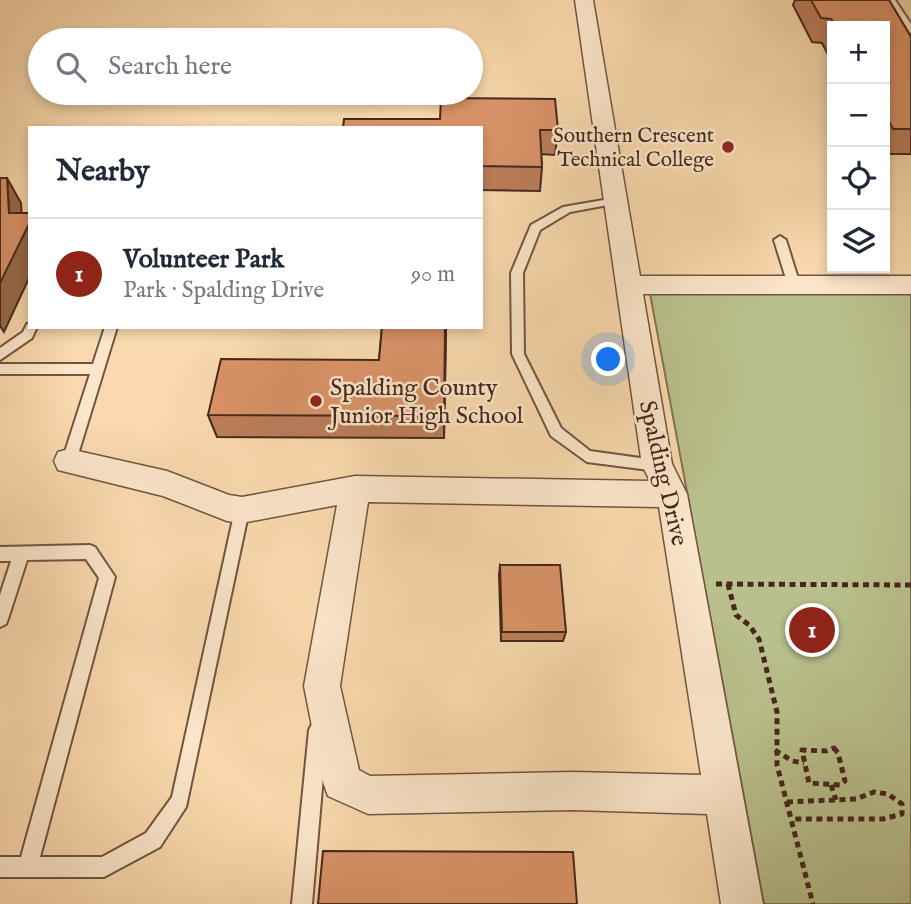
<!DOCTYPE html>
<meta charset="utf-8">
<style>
body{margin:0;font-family:"IM FELL English",serif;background:#f6f6f7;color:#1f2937}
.controls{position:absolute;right:21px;top:21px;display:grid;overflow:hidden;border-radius:0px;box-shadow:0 4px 10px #0003}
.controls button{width:63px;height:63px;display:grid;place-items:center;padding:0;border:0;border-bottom:2px solid #e0e1e3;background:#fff;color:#1f2937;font:35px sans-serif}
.you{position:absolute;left:609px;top:360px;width:24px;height:24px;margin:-18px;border:5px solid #fff;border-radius:50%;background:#1a73e8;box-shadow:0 0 0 10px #1a73e833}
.badge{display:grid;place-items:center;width:46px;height:46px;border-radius:50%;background:#8f2418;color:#fff;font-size:23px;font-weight:700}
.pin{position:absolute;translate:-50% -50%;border:4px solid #fff;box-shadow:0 2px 7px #0006}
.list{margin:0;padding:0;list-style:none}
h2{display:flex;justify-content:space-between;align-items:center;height:91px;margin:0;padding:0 28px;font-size:30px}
h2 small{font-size:23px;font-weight:400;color:#747a83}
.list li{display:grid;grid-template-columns:46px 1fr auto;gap:21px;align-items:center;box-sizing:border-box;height:112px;padding:0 28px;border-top:2px solid #e0e1e3}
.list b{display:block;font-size:26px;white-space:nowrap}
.list p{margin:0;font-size:23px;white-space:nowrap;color:#747a83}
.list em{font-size:23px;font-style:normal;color:#747a83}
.icon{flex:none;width:38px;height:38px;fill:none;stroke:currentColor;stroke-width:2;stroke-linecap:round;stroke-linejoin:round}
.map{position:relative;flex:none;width:911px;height:904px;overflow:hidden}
.search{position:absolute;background:#fff;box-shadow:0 4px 10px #0003;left:28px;top:28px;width:455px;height:77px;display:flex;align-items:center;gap:18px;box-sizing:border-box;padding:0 24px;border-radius:38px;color:#747a83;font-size:26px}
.panel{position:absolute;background:#fff;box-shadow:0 4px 10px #0003;left:28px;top:126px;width:455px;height:203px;border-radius:0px}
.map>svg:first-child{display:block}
</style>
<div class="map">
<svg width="911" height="904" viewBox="0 0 911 904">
<rect width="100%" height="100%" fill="#f9d9ad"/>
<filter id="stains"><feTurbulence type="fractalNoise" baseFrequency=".00286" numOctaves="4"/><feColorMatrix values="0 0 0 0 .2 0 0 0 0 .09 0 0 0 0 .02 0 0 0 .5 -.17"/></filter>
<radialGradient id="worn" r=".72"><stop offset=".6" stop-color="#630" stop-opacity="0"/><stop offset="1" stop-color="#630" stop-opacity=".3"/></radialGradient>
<path fill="#b9c08d" stroke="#807454" stroke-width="2" d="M 648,283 L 911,285 L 911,904 L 764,904 Z"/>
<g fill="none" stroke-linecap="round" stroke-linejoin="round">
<g stroke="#735440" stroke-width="4">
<path id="service" d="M 887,0 L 895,0 L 911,24 L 911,33 L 908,32 Z
M 615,198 L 620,201 L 619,203 L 570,212 L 540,230 L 523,273 L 524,354 L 561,428 L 590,451 L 662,461 L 664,465 L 662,469 L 657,471 L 587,462 L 551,436 L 512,354 L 511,273 L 531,225 L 563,207 Z
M 780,236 L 786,240 L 800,285 L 798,288 L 790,288 L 788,285 L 774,240 Z
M 30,323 L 30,327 L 37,327 L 32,338 L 0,360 L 0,348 L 23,332 L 27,324 Z
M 105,327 L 117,327 L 76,461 L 74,465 L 64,465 L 62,461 L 90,374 L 0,374 L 0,364 L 93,364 Z
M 242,504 L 247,506 L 249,510 L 186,807 L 160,847 L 104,877 L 0,877 L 0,857 L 21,857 L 99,578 L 86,559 L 27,560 L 8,619 L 6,624 L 0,627 L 0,595 L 11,561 L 0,561 L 0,547 L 90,545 L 95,547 L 115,577 L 40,857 L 102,857 L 146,833 L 172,797 L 235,510 L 237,506 Z
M 318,721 L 324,724 L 327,730 L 312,904 L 292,904 L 309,730 L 312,724 Z"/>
</g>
<g stroke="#735440" stroke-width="3">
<path id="minor" d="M 575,0 L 593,0 L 640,276 L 911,276 L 911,294 L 643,294 L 672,464 L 687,494 L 763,904 L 721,904 L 707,814 L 573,810 L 368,814 L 328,796 L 323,782 L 304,686 L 337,505 L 242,523 L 227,521 L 163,496 L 58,470 L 54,461 L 58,452 L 69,449 L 167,471 L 229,495 L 242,497 L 355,476 L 650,481 L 642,465 ZM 368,502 L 659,507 L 701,775 L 573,772 L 370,776 L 359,770 L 340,686 Z"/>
</g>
<path stroke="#46281c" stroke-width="5" stroke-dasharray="6 4.5" stroke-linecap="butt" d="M 716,584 L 911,585
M 728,584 L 736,615 L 749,625 L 759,639 L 777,712 L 777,765 L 813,904
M 834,748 L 838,753 L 845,781 L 840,785 L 809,783 L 802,750 L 826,751 Z
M 775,750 L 792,761 L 804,763
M 831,785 L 836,800
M 787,802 L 856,799 L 874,792 L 888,794 L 902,804 L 902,814 L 883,819 L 792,819"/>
<use href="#service" fill="#fbe6ca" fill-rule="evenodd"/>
<use href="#minor" fill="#fbe6ca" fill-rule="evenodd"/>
</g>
<path fill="#bb7e5a" stroke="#46281c" stroke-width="2" d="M 795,0 L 889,0 L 911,37 L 911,154 L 885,154 L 885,26 L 832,26 L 832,62 L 822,43 L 812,42 L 793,5 Z
M 481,128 L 558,130 L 555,155 L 541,154 L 542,167 L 540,191 L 481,190 Z
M 382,327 L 446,327 L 444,438 L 217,437 L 208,415 L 379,360 Z
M 500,565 L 566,632 L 563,641 L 501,641 L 499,575 Z"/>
<path fill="#99674a" stroke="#46281c" stroke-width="2" d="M 7,178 L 21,203 L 23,236 L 30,222 L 30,276 L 4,332 L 0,326 L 0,283 L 9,213 Z
M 445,327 L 446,327 L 444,438 L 444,416 Z"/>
<path fill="#da9369" stroke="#46281c" stroke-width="2" d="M 811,0 L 889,0 L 911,37 L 911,129 L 893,129 L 885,114 L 885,26 L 836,26 L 831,19 L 821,18 Z
M 441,98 L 555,99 L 558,130 L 540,130 L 542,167 L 481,166 L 481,128 L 343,128 L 344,119 L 440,119 Z
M 0,178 L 7,178 L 9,213 L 30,213 L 30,222 L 0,283 Z
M 382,327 L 445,327 L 444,416 L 208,415 L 221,359 L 379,360 Z
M 500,565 L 560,565 L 566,632 L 502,632 Z
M 323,851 L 573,852 L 577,904 L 318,904 Z"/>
<g fill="#8f2418" stroke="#fbe6ca" stroke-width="2.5">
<circle cx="728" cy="147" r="7"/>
<circle cx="316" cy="401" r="7"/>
</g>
<g text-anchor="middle" stroke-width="5" stroke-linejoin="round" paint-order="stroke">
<g font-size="21" fill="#46281c" stroke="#fbe6ca" text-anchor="end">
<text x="714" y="142">Southern Crescent<tspan x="714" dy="24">Technical College</tspan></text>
</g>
<g font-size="24" fill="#46281c" stroke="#fbe6ca" text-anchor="start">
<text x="330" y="395">Spalding County<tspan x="330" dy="28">Junior High School</tspan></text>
</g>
<g font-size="24" fill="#46281c" stroke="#fbe6ca">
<text transform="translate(664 473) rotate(77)" y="8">Spalding Drive</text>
</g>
</g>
<rect width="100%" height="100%" filter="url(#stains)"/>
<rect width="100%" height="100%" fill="url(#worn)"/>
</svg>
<div class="controls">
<button>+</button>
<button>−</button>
<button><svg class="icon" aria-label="locate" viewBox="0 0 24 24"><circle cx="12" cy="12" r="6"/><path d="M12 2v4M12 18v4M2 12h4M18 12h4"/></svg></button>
<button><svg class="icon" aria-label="layers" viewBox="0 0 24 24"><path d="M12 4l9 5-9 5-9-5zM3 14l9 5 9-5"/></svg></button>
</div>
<div class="you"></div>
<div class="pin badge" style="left:812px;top:630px">1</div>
<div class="search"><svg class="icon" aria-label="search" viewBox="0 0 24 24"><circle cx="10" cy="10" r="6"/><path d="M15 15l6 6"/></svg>Search here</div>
<section class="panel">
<h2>Nearby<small></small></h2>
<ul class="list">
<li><span class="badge">1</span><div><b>Volunteer Park</b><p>Park · Spalding Drive</p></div><em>90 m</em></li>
</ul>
</section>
</div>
